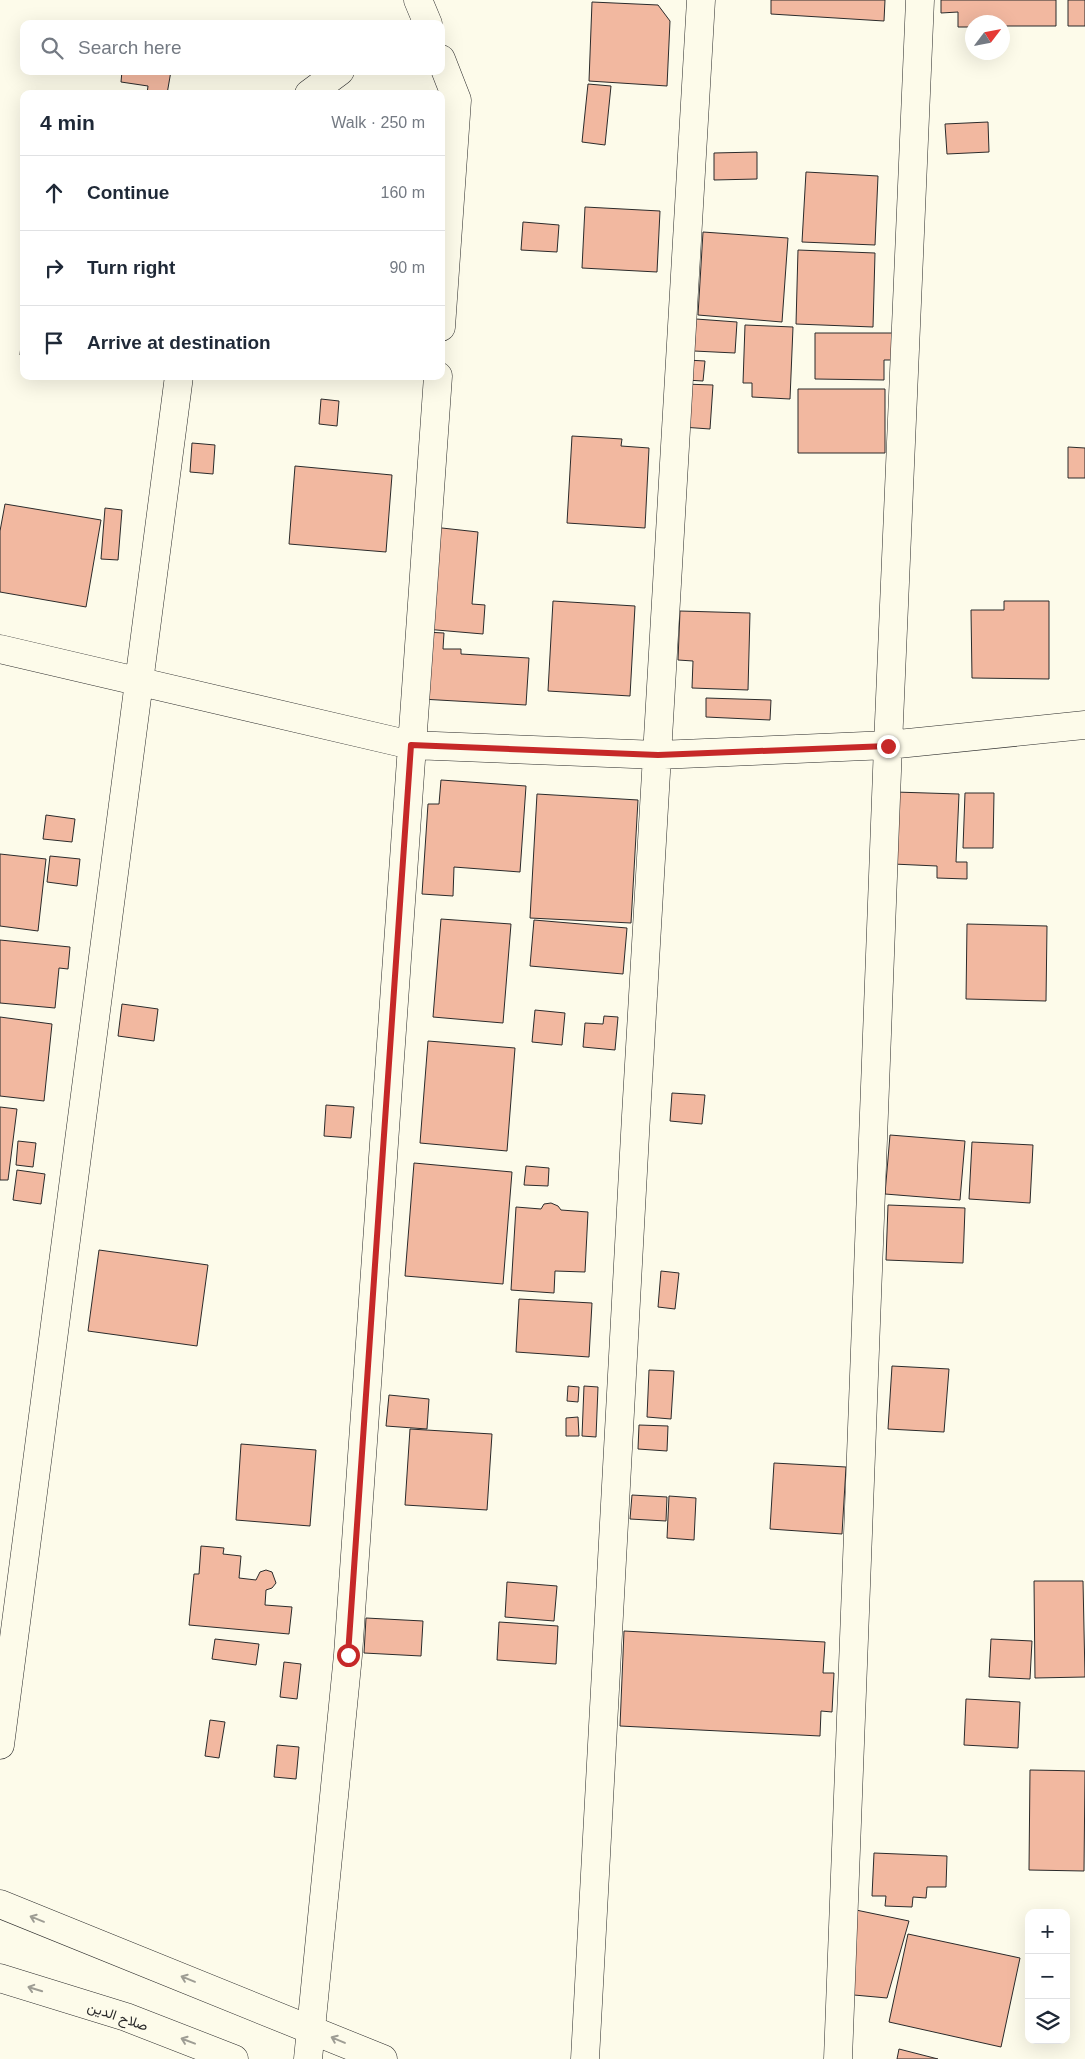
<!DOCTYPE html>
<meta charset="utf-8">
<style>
body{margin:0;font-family:Helvetica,Vazirmatn,sans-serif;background:#f2f2f3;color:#1f2937}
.controls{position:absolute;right:15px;bottom:15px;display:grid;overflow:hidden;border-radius:10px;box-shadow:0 5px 20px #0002}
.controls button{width:45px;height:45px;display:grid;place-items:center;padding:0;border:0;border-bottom:1px solid #e0e1e3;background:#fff;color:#1f2937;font:25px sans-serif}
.compass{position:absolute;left:965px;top:15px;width:45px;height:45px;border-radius:50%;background:#fff;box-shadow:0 5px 20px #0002;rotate:58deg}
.stop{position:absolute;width:15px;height:15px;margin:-11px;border:4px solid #c62828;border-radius:50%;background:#fff}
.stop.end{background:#c62828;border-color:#fff;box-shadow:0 1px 5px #0008}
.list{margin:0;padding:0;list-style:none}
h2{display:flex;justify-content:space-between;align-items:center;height:65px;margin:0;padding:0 20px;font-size:21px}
h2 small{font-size:16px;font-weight:400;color:#747a83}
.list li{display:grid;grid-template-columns:32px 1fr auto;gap:15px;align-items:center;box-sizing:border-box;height:75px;padding:0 20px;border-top:1px solid #e0e1e3}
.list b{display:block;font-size:19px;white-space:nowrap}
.list em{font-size:16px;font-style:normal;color:#747a83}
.icon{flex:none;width:28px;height:28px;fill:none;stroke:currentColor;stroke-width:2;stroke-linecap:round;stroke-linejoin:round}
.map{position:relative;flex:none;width:1085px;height:2059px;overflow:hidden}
.search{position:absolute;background:#fff;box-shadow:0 5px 20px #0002;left:20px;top:20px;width:425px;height:55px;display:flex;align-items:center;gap:12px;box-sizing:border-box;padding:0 18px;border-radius:10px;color:#747a83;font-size:19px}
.panel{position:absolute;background:#fff;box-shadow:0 5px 20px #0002;left:20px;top:90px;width:425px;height:290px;border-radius:10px}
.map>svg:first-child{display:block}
</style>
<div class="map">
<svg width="1085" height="2059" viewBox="0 0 1085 2059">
<rect width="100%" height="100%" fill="#fdfbea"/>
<path fill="#f2b8a0" stroke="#2b2b2b" d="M 771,0 L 885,0 L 884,21 L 771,14 Z
M 941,0 L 1056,0 L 1056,26 L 1002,26 L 1002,22 L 972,22 L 972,27 L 958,27 L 958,12 L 941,13 Z
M 1068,0 L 1085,0 L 1085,26 L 1068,26 Z
M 592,2 L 658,5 L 670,21 L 667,86 L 589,81 Z
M 122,71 L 171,71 L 167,94 L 147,94 L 148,86 L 121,82 Z
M 588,84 L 611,86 L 605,145 L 582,142 Z
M 988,122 L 989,152 L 947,154 L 945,124 Z
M 757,152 L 757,179 L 714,180 L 714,153 Z
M 806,172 L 878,176 L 875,245 L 802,242 Z
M 585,207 L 660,211 L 657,272 L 582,268 Z
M 523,222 L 559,225 L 557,252 L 521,250 Z
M 703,232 L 788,238 L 782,322 L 698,315 Z
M 798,250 L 875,253 L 873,327 L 796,324 Z
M 24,316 L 24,355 L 20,355 Z
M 696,319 L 737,322 L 735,353 L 694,351 Z
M 745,325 L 793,327 L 790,399 L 752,397 L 752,383 L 743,383 Z
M 815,333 L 894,333 L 893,360 L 884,360 L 884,380 L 815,379 Z
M 687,360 L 705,361 L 703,381 L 686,380 Z
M 684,384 L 713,385 L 710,429 L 682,427 Z
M 798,389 L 885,389 L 885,453 L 798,453 Z
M 321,399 L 339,401 L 337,426 L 319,424 Z
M 572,436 L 622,439 L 621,446 L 649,448 L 645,528 L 567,523 Z
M 192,443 L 215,445 L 213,474 L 190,472 Z
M 1068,447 L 1085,448 L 1085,478 L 1068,478 Z
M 295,466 L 392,475 L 386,552 L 289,544 Z
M 5,504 L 101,520 L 86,607 L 0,592 L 0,531 Z
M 105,508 L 122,510 L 118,560 L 101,559 Z
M 433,527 L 478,532 L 472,604 L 485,605 L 483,634 L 425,629 Z
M 553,601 L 635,606 L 630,696 L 548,691 Z
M 1004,601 L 1049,601 L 1049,679 L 972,678 L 971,610 L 1004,610 Z
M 680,611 L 750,613 L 748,690 L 692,688 L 693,661 L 678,660 Z
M 425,632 L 444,633 L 443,649 L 461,649 L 461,654 L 529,658 L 526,705 L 421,699 Z
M 706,698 L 771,700 L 770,720 L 706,717 Z
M 441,780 L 526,786 L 520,872 L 454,867 L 453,896 L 422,894 L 428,804 L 439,804 Z
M 895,792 L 959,794 L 956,862 L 967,862 L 967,879 L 937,878 L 937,866 L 893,864 Z
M 965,793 L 994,793 L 993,848 L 963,848 Z
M 537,794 L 638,800 L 631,923 L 530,918 Z
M 46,815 L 75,819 L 72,842 L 43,839 Z
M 0,854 L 46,859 L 38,931 L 0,926 Z
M 50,856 L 80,859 L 77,886 L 47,882 Z
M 441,919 L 511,924 L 503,1023 L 433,1017 Z
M 534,920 L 627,928 L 623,974 L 530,966 Z
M 967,924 L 1047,926 L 1046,1001 L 966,999 Z
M 0,940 L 70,947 L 68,969 L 59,968 L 55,1008 L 0,1003 Z
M 122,1004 L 158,1009 L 154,1041 L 118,1036 Z
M 535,1010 L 565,1013 L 562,1045 L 532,1042 Z
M 604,1016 L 618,1017 L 615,1050 L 583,1047 L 585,1023 L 603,1024 Z
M 0,1017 L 52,1024 L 44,1101 L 0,1096 Z
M 428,1041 L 515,1048 L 507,1151 L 420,1143 Z
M 672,1093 L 705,1095 L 702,1124 L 670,1121 Z
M 326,1105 L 354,1107 L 351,1138 L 324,1136 Z
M 0,1107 L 17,1109 L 8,1180 L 0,1180 Z
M 890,1135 L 965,1141 L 960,1200 L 885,1194 Z
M 18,1141 L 36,1143 L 33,1167 L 16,1165 Z
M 972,1142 L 1033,1145 L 1030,1203 L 969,1199 Z
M 414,1163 L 512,1172 L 503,1284 L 405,1276 Z
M 526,1166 L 549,1168 L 548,1186 L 524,1185 Z
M 17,1170 L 45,1174 L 41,1204 L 13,1200 Z
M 551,1203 L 558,1206 L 561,1210 L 588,1212 L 585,1272 L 555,1271 L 554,1293 L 511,1290 L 516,1207 L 541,1209 L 544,1204 Z
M 888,1205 L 965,1208 L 963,1263 L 886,1260 Z
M 99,1250 L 208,1265 L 197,1346 L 88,1331 Z
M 661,1271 L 679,1273 L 675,1309 L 658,1307 Z
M 519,1299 L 592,1303 L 589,1357 L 516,1352 Z
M 892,1366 L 949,1369 L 944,1432 L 888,1429 Z
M 649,1370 L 674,1371 L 671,1419 L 647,1417 Z
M 568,1386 L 579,1387 L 578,1402 L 567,1401 Z
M 584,1386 L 598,1387 L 596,1437 L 582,1436 Z
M 389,1395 L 429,1399 L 427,1429 L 386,1426 Z
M 578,1417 L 579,1436 L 566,1436 L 566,1418 Z
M 639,1425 L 668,1426 L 667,1451 L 638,1449 Z
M 410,1429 L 492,1434 L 487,1510 L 405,1505 Z
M 241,1444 L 316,1450 L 310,1526 L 236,1520 Z
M 774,1463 L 846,1467 L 842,1534 L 770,1529 Z
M 632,1495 L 667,1497 L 666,1521 L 630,1519 Z
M 669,1496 L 696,1498 L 694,1540 L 667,1538 Z
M 201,1546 L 224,1548 L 223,1554 L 241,1556 L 239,1578 L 256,1580 L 260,1572 L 266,1570 L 272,1572 L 276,1583 L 272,1588 L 266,1590 L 265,1605 L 292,1607 L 289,1634 L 189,1625 L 194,1574 L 199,1574 Z
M 1034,1581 L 1083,1581 L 1085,1677 L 1035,1678 Z
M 507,1582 L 557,1586 L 554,1621 L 505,1617 Z
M 366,1618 L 423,1621 L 421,1656 L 364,1653 Z
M 499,1622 L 558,1626 L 556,1664 L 497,1660 Z
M 624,1631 L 825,1642 L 823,1673 L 834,1673 L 832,1712 L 821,1711 L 820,1736 L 620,1726 Z
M 215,1639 L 259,1644 L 256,1665 L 212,1659 Z
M 991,1639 L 1032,1641 L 1030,1679 L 989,1677 Z
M 284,1662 L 301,1664 L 297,1699 L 280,1697 Z
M 966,1699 L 1020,1702 L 1018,1748 L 964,1745 Z
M 210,1720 L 225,1722 L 219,1758 L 205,1756 Z
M 277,1745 L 299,1747 L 296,1779 L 274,1777 Z
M 1030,1770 L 1085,1771 L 1084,1871 L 1029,1870 Z
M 874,1853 L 947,1856 L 946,1887 L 927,1887 L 926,1898 L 913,1897 L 912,1907 L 885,1906 L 886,1896 L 872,1896 Z
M 856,1910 L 909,1921 L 887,1998 L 854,1995 Z
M 908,1934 L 1020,1958 L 1001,2047 L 889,2022 Z
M 899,2049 L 938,2059 L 897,2059 Z"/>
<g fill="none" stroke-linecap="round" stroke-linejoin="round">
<g stroke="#2b2b2b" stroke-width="29">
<path id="minor" d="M 418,0 L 428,24
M 441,59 L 457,100 L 441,327
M 309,94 L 340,71
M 0,649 L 411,745 L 658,755 L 888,745 L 1085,725
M 0,1745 L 179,376
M 308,2059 L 348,1655 L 438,376
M 585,2059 L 636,1116 L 701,0
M 838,2059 L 888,745 L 920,0"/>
</g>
<g stroke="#2b2b2b" stroke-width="29">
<path id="secondary" d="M 0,1904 L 383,2059"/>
</g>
<g stroke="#2b2b2b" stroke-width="29">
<path id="trunk" d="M 0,1978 L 126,2017 L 234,2059"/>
</g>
<use href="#minor" stroke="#fdfbea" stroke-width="28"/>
<use href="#secondary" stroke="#fdfbea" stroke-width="28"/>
<use href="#trunk" stroke="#fdfbea" stroke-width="28"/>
</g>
<defs><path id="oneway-shaft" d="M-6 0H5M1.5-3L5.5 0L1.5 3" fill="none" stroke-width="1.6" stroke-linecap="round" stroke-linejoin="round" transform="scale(1.25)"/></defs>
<g stroke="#9e9d94">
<use href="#oneway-shaft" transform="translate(37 1919) rotate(-158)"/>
<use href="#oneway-shaft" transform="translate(188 1979) rotate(-158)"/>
<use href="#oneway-shaft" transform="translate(35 1989) rotate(-163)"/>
<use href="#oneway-shaft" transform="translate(338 2040) rotate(-157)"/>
<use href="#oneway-shaft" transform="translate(188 2041) rotate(-159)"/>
</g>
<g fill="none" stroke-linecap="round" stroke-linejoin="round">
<path stroke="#c62828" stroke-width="6" d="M 348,1655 L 411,745 L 658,755 L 888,746"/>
</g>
<g text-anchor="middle" stroke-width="4" stroke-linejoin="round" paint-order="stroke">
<g font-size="14" fill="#2b2b2b" stroke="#fdfbea">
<text transform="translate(118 2016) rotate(19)" y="5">صلاح الدين</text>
</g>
</g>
</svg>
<div class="controls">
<button>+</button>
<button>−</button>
<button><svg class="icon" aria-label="layers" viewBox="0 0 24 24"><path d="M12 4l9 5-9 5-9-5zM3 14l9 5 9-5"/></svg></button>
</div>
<svg class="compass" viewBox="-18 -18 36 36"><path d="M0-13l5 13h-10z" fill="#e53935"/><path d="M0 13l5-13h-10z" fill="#747a83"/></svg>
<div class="stop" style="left:348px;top:1655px"></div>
<div class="stop end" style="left:888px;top:746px"></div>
<div class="search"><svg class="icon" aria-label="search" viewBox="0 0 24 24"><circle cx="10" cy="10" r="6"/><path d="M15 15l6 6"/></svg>Search here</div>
<section class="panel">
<h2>4 min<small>Walk · 250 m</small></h2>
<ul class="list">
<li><svg class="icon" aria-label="ahead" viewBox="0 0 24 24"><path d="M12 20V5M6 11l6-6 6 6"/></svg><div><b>Continue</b></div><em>160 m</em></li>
<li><svg class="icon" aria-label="right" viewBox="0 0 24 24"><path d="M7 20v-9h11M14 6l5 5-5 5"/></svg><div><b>Turn right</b></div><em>90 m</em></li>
<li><svg class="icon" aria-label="arrive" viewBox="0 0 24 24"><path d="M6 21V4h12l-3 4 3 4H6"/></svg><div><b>Arrive at destination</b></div></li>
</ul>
</section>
</div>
